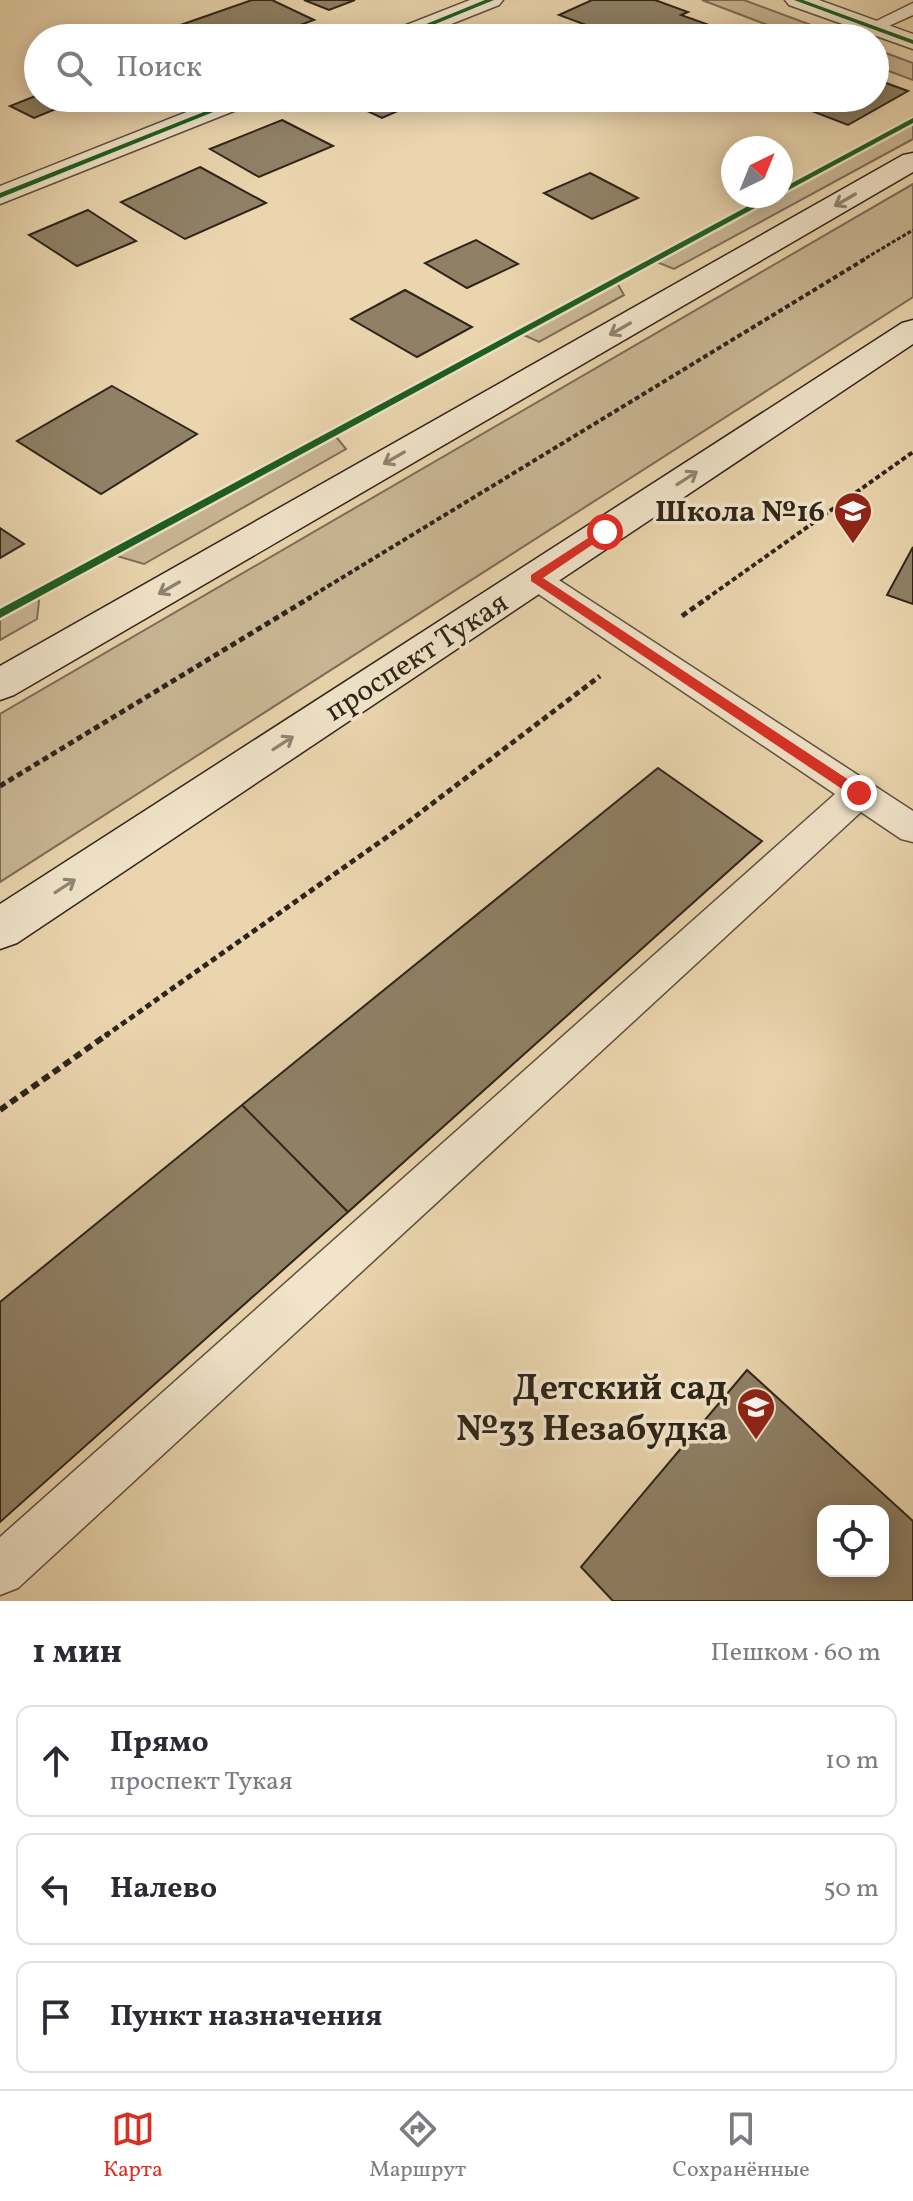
<!DOCTYPE html>
<html lang="ru">
<meta charset="utf-8">
<style>
body{margin:0;font-family:Vollkorn,serif;background:#f7f7f7;color:#2b2b33}
.controls{position:absolute;right:24px;bottom:24px;display:grid;overflow:hidden;border-radius:16px;box-shadow:0 4px 20px #0003}
.controls button{width:72px;height:72px;display:grid;place-items:center;padding:0;border:0;border-bottom:2px solid #e1e1e2;background:#fff;color:#2b2b33;font:40px sans-serif}
.compass{position:absolute;left:721px;top:136px;width:72px;height:72px;border-radius:50%;background:#fff;box-shadow:0 4px 20px #0003;rotate:43deg}
.stop{position:absolute;width:24px;height:24px;margin:-18px;border:6px solid #d93025;border-radius:50%;background:#fff}
.stop.end{background:#d93025;border-color:#fff;box-shadow:0 2px 8px #0008}
.list{margin:0;padding:0;list-style:none}
h2{display:flex;justify-content:space-between;align-items:center;height:104px;margin:0;padding:0 32px;font-size:34px}
h2 small{font-size:26px;font-weight:400;color:#7c7c81}
.list li{display:grid;grid-template-columns:52px 1fr auto;gap:24px;align-items:center;box-sizing:border-box;height:112px;margin:0 16px 16px;padding:0 16px;border:2px solid #e1e1e2;border-radius:16px}
.list b{display:block;font-size:30px;white-space:nowrap}
.list p{margin:0;font-size:26px;white-space:nowrap;color:#7c7c81}
.list em{font-size:26px;font-style:normal;color:#7c7c81}
.icon{flex:none;width:44px;height:44px;fill:none;stroke:currentColor;stroke-width:2;stroke-linecap:round;stroke-linejoin:round}
.map{position:relative;flex:none;width:913px;height:1601px;overflow:hidden}
.search{position:absolute;background:#fff;box-shadow:0 4px 20px #0003;left:24px;right:24px;top:24px;height:88px;display:flex;align-items:center;gap:20px;box-sizing:border-box;padding:0 28px;border-radius:44px;color:#7c7c81;font-size:30px}
.sheet{height:488px;background:#fff}
nav{display:flex;justify-content:space-around;align-items:center;box-sizing:border-box;height:112px;border-top:2px solid #e1e1e2;background:#fff;font-size:22px;color:#7c7c81}
nav a{display:grid;justify-items:center;gap:4px}
nav .on{color:#d93025}
.map>svg:first-child{display:block}
</style>
<div class="map">
<svg width="913" height="1601" viewBox="0 0 913 1601">
<rect width="100%" height="100%" fill="#ead5ae"/>
<filter id="stains"><feTurbulence type="fractalNoise" baseFrequency=".0025" numOctaves="4"/><feColorMatrix values="0 0 0 0 .2 0 0 0 0 .09 0 0 0 0 .02 0 0 0 .5 -.17"/></filter>
<radialGradient id="worn" r=".72"><stop offset=".6" stop-color="#630" stop-opacity="0"/><stop offset="1" stop-color="#630" stop-opacity=".3"/></radialGradient>
<path fill="#cab795" stroke="#7c6e57" stroke-width="2" d="M 702,0 L 744,0 L 846,38 L 802,38 Z
M 875,49 L 913,63 L 913,80 L 875,66 Z
M 913,120 L 913,139 L 674,269 L 654,261 L 773,196 L 781,196 L 781,192 Z
M 913,184 L 913,297 L 0,882 L 0,714 Z
M 616,281 L 624,295 L 539,342 L 519,333 Z
M 333,433 L 346,449 L 144,564 L 110,554 Z
M 40,592 L 37,619 L 0,640 L 0,614 Z"/>
<path fill="#908166" stroke="#2e2519" stroke-width="2" fill-rule="evenodd" d="M 252,0 L 272,0 L 314,20 L 265,38 L 187,38 L 169,29 Z
M 304,0 L 355,0 L 329,10 Z
M 592,0 L 655,0 L 688,12 L 681,15 L 745,38 L 621,38 L 559,15 Z
M 875,79 L 908,91 L 848,125 L 778,98 L 875,98 Z
M 38,95 L 38,98 L 80,99 L 34,118 L 10,106 Z
M 347,98 L 427,98 L 382,118 L 344,100 Z
M 282,120 L 333,146 L 259,177 L 210,149 Z
M 200,167 L 266,203 L 185,239 L 121,202 Z
M 590,173 L 638,198 L 592,219 L 544,193 Z
M 88,210 L 136,241 L 77,266 L 29,235 Z
M 476,240 L 518,264 L 467,288 L 425,263 Z
M 405,290 L 472,327 L 417,357 L 351,319 Z
M 112,386 L 197,434 L 101,494 L 17,441 Z
M 0,528 L 24,544 L 0,558 Z
M 913,547 L 913,604 L 887,595 Z
M 658,768 L 762,841 L 348,1212 L 242,1105 Z
M 242,1105 L 348,1212 L 0,1522 L 0,1302 Z
M 747,1370 L 913,1521 L 913,1601 L 613,1601 L 581,1567 ZM 823,1511 L 883,1511 L 883,1571 L 823,1571 Z"/>
<g fill="none" stroke-linecap="round" stroke-linejoin="round">
<g stroke="#5d513e" stroke-width="3">
<path id="service" d="M 913,3 L 913,15 L 873,33 L 864,27 Z
M 535,568 L 545,571 L 913,811 L 913,842 L 901,839 L 861,812 L 18,1588 L 0,1595 L 0,1537 L 835,794 L 525,585 L 520,578 L 525,571 Z"/>
</g>
<g stroke="#5d513e" stroke-width="3">
<path id="minor" d="M 470,0 L 503,0 L 499,5 L 416,38 L 383,38 L 386,33 Z
M 222,98 L 258,98 L 254,103 L 0,204 L 0,186 Z"/>
</g>
<g stroke="#5d513e" stroke-width="3">
<path id="tertiary" d="M 785,0 L 819,0 L 913,34 L 913,49 L 789,5 Z"/>
</g>
<g stroke="#2e2519" stroke-width="3">
<path id="secondary" d="M 913,153 L 913,172 L 14,695 L 0,700 L 0,666 L 903,155 Z
M 913,320 L 913,344 L 17,943 L 0,949 L 0,904 L 902,323 Z"/>
</g>
<path stroke="#2e2519" stroke-width="3" stroke-dasharray="4 2" stroke-linecap="butt" d="M 861,261 L 913,230"/>
<path stroke="#2e2519" stroke-width="4" stroke-dasharray="5 3" stroke-linecap="butt" d="M 307,599 L 865,259
M 706,599 L 913,452"/>
<path stroke="#2e2519" stroke-width="5" stroke-dasharray="6 4" stroke-linecap="butt" d="M 682,616 L 709,597
M 0,786 L 311,597
M 105,1036 L 404,825 L 600,676"/>
<path stroke="#2e2519" stroke-width="6" stroke-dasharray="8 5" stroke-linecap="butt" d="M 0,1110 L 108,1034"/>
<use href="#service" fill="#f1e4ca" fill-rule="evenodd"/>
<use href="#minor" fill="#f1e4ca" fill-rule="evenodd"/>
<use href="#tertiary" fill="#f1e4ca" fill-rule="evenodd"/>
<use href="#secondary" fill="#f1e4ca" fill-rule="evenodd"/>
<g stroke="#f1e4ca" stroke-width="5">
<path id="cycleway" d="M 485,0 L 494,0 L 401,38 L 392,38 Z
M 794,0 L 803,0 L 913,40 L 913,44 Z
M 239,98 L 248,98 L 0,198 L 0,193 Z
M 913,118 L 913,123 L 781,194 L 781,189 Z
M 767,196 L 777,196 L 0,618 L 0,609 Z"/>
</g>
<use href="#cycleway" fill="#1b5e20" fill-rule="evenodd"/>
</g>
<defs><path id="oneway-shaft" d="M-6 0H5M1.5-3L5.5 0L1.5 3" fill="none" stroke-width="1.6" stroke-linecap="round" stroke-linejoin="round" transform="scale(2)"/></defs>
<g stroke="#908472">
<use href="#oneway-shaft" transform="translate(845 200) rotate(150)"/>
<use href="#oneway-shaft" transform="translate(620 329) rotate(150)"/>
<use href="#oneway-shaft" transform="translate(394 458) rotate(150)"/>
<use href="#oneway-shaft" transform="translate(687 478) rotate(-33)"/>
<use href="#oneway-shaft" transform="translate(169 588) rotate(150)"/>
<use href="#oneway-shaft" transform="translate(283 743) rotate(-33)"/>
<use href="#oneway-shaft" transform="translate(65 886) rotate(-33)"/>
</g>
<path fill="#d93025" d="M 602,529 L 611,532 L 543,578 L 864,790 L 864,797 L 854,797 L 531,581 L 531,575 Z"/>
<defs>
<g id="school-pin" transform="scale(2)"><path d="M0 17L-7.5 6A9.5 9.5 0 1 1 7.5 6Z" fill="#8f2418" stroke="#f1e4ca"/><path d="M0-5L7-2L0 1L-7-2ZM-4 1L0 2.5L4 1V4Q0 6-4 4Z" fill="#fff"/></g>
</defs>
<g fill-rule="evenodd">
<use href="#school-pin" x="853" y="511"/>
<use href="#school-pin" x="756" y="1407"/>
</g>
<g text-anchor="middle" stroke-width="7" stroke-linejoin="round" paint-order="stroke">
<g font-size="30" font-weight="bold" fill="#2e2519" stroke="#f1e4ca" text-anchor="end">
<text x="825" y="521">Школа №16</text>
</g>
<g font-size="30" fill="#2e2519" stroke="#f1e4ca">
<text transform="translate(416 656) rotate(-33)" y="10">проспект Тукая</text>
</g>
<g font-size="36" font-weight="bold" fill="#2e2519" stroke="#f1e4ca" text-anchor="end">
<text x="728" y="1399">Детский сад<tspan x="728" dy="41">№33 Незабудка</tspan></text>
</g>
</g>
<rect width="100%" height="100%" filter="url(#stains)"/>
<rect width="100%" height="100%" fill="url(#worn)"/>
</svg>
<div class="controls">
<button><svg class="icon" aria-label="locate" viewBox="0 0 24 24"><circle cx="12" cy="12" r="6"/><path d="M12 2v4M12 18v4M2 12h4M18 12h4"/></svg></button>
</div>
<svg class="compass" viewBox="-18 -18 36 36"><path d="M0-13l5 13h-10z" fill="#e53935"/><path d="M0 13l5-13h-10z" fill="#7c7c81"/></svg>
<div class="stop" style="left:605px;top:532px"></div>
<div class="stop end" style="left:859px;top:793px"></div>
<div class="search"><svg class="icon" aria-label="search" viewBox="0 0 24 24"><circle cx="10" cy="10" r="6"/><path d="M15 15l6 6"/></svg>Поиск</div>
</div>
<section class="sheet">
<h2>1 мин<small>Пешком · 60 m</small></h2>
<ul class="list">
<li><svg class="icon" aria-label="ahead" viewBox="0 0 24 24"><path d="M12 20V5M6 11l6-6 6 6"/></svg><div><b>Прямо</b><p>проспект Тукая</p></div><em>10 m</em></li>
<li><svg class="icon" aria-label="left" viewBox="0 0 24 24"><path d="M17 20v-9H6M10 6l-5 5 5 5"/></svg><div><b>Налево</b></div><em>50 m</em></li>
<li><svg class="icon" aria-label="arrive" viewBox="0 0 24 24"><path d="M6 21V4h12l-3 4 3 4H6"/></svg><div><b>Пункт назначения</b></div></li>
</ul>
</section>
<nav>
<a class="on"><svg class="icon" aria-label="map" viewBox="0 0 24 24"><path d="M3 6l6-2 6 2 6-2v14l-6 2-6-2-6 2zM9 4v14M15 6v14"/></svg>Карта</a>
<a><svg class="icon" aria-label="directions" viewBox="0 0 24 24"><path d="M12 3l9 9-9 9-9-9zM9 14v-3h6M13 9l2 2-2 2"/></svg>Маршрут</a>
<a><svg class="icon" aria-label="saved" viewBox="0 0 24 24"><path d="M7 4h10v16l-5-4-5 4z"/></svg>Сохранённые</a>
</nav>
